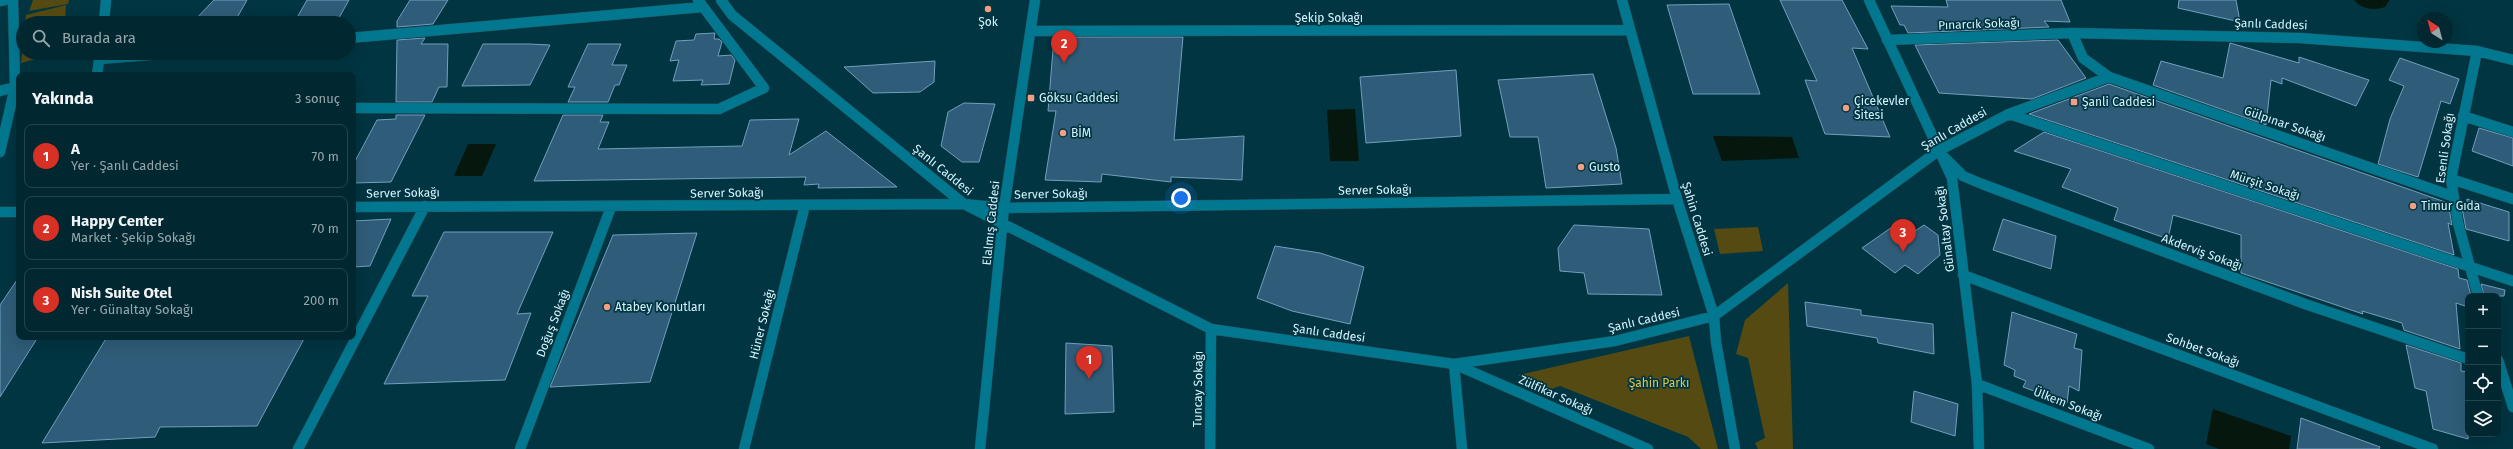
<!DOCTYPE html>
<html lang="tr">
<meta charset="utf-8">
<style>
body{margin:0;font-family:"Fira Sans",sans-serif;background:#0f343d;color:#f1f3f6}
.controls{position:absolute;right:12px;bottom:12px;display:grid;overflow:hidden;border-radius:8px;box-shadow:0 4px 16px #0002}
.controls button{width:36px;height:36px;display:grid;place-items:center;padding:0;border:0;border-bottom:1px solid #23444d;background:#012831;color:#f1f3f6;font:20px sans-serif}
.compass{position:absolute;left:2417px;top:12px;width:36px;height:36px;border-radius:50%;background:#012831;box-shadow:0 4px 16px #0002;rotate:324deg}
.you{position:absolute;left:1181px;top:198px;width:14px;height:14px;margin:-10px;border:3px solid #fff;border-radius:50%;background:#1a73e8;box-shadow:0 0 0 6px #1a73e833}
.badge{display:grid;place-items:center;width:26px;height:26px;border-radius:50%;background:#d93025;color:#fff;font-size:13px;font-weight:700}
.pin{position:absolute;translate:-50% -33px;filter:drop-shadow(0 1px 2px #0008)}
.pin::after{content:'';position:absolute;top:21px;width:14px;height:12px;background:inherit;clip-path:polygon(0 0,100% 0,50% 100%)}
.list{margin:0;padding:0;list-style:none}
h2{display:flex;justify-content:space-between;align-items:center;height:52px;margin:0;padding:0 16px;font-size:17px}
h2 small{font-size:13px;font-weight:400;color:#96a6ab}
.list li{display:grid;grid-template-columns:26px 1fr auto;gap:12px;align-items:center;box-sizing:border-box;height:64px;margin:0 8px 8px;padding:0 8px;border:1px solid #23444d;border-radius:8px}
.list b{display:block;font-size:15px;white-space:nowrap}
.list p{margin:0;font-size:13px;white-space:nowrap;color:#96a6ab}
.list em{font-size:13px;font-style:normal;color:#96a6ab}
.icon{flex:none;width:22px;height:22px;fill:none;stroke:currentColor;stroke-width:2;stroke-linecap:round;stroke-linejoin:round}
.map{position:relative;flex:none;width:2513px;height:449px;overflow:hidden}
.search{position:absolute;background:#012831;box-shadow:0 4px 16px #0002;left:16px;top:16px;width:340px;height:44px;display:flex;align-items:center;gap:10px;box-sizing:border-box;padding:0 14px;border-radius:22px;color:#96a6ab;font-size:15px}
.panel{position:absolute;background:#012831;box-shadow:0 4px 16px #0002;left:16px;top:72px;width:340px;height:268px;border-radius:8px}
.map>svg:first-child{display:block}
</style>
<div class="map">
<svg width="2513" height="449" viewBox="0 0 2513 449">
<rect width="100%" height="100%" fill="#013541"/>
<path fill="#554b12" d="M 33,0 L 69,0 L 68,4 L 29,11 Z
M 66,5 L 65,23 L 25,23 L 26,15 Z
M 23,47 L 23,53 L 58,53 L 21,63 Z
M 1758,227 L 1763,251 L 1720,254 L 1714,229 Z
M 1788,283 L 1793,449 L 1758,449 L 1755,443 L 1765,438 L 1748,358 L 1736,354 L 1745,320 Z
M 1689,336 L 1718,449 L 1701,449 L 1688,437 L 1560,386 L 1549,390 L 1518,375 Z"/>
<path fill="#06170e" d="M 2354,0 L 2389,0 L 2389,1 L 2385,7 C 2373,11 2362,9 2354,0 Z
M 1355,109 L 1359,161 L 1330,161 L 1327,110 Z
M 1713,136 L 1792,137 L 1799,158 L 1722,161 Z
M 468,144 L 496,144 L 482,176 L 454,176 Z
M 2213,409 L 2291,436 L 2289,449 L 2219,449 L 2206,444 Z"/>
<path fill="#2f5c78" stroke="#719fbe" d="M 214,0 L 247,0 L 234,23 L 192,23 Z
M 307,0 L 349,0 L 336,23 L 294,23 Z
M 410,0 L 448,0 L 433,24 L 397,27 L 397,21 Z
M 1780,0 L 1842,0 L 1868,49 L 1852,48 L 1890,137 L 1825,134 L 1805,80 L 1817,81 Z
M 1946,0 L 2061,0 L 2070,22 L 2044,21 L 2049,27 L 1908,33 L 1904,25 L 1900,25 L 1891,6 L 1948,7 Z
M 2179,0 L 2236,0 L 2240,22 L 2178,8 Z
M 1729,4 L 1760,94 L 1693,94 L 1667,5 Z
M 715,33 L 714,39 L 719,39 L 722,42 L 718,56 L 731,55 L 735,60 L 729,84 L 701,85 L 703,80 L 673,81 L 679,60 L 670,61 L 676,41 L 694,40 L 696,34 Z
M 1054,37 L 1183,37 L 1174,140 L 1244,136 L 1242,180 L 1171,177 L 1171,182 L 1102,174 L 1101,182 L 1045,180 L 1056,111 L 1048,111 Z
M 425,38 L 421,44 L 448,44 L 447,87 L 439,87 L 432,102 L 396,102 L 397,40 Z
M 2058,40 L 2086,78 L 2032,99 L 1939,93 L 1915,45 Z
M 2230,43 L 2299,63 L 2299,57 L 2369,80 L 2356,106 L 2282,78 L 2282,84 L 2271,80 L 2266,125 L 2153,85 L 2161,61 L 2223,78 Z
M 483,44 L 529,44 L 550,45 L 530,85 L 462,86 Z
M 588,44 L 621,44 L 612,65 L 627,65 L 619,85 L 615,85 L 608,102 L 568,102 L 575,87 L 568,87 Z
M 2400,58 L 2459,79 L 2450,104 L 2441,101 L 2418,177 L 2378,164 L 2390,119 L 2404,86 L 2389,80 Z
M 935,61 L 934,82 L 920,92 L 873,93 L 844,67 Z
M 1456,70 L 1461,136 L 1366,143 L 1360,77 Z
M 1593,74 L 1616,148 L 1622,184 L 1546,188 L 1538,137 L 1510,137 L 1498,80 Z
M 2109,84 L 2448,203 L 2452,225 L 2448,223 L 2454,255 L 2029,114 Z
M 964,103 L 995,104 L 979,162 L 962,162 L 941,146 L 948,112 Z
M 396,115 L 425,115 L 391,182 L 353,183 L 353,165 L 377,120 L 396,119 Z
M 563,115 L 603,115 L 600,122 L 609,122 L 598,149 L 742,146 L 750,120 L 799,119 L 789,155 L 826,131 L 897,187 L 818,188 L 819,184 L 804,185 L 806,177 L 534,181 Z
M 2479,128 L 2513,138 L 2513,166 L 2472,151 Z
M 2044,132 L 2458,269 L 2459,278 L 2467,280 L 2471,296 L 2468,296 L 2468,307 L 2456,303 L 2460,349 L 2404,330 L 2402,323 L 2362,311 L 2363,314 L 2241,273 L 2241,235 L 2173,215 L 2168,239 L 2114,220 L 2118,208 L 2062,187 L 2071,169 L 2014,151 Z
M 2467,199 L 2509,212 L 2509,241 L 2466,229 L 2462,208 L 2467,209 Z
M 391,219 L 370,266 L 353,267 L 353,221 Z
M 2003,219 L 2056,236 L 2051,269 L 1993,250 Z
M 1574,225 L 1649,229 L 1662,295 L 1588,294 L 1584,273 L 1560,271 L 1558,248 Z
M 1895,225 L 1909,235 L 1924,225 L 1938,235 L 1940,255 L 1918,274 L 1905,265 L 1895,273 L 1862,248 Z
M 444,232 L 553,232 L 517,314 L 531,313 L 505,380 L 384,384 L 428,296 L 412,296 Z
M 697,233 L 650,382 L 550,387 L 613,235 Z
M 1275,246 L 1320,253 L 1364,267 L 1350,324 L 1292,311 L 1257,298 Z
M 19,277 L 19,337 L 38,337 L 0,397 L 0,305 Z
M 2481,284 L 2505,290 L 2504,296 L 2484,296 Z
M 1805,302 L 1861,310 L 1861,315 L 1933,324 L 1934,354 L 1878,343 L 1877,338 L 1807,326 Z
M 2012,312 L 2077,334 L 2074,348 L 2082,350 L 2079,391 L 2069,386 L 2067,403 L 2023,387 L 2026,381 L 2014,376 L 2015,370 L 2004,365 Z
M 107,337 L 305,337 L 257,426 L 160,427 L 155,437 L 42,443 Z
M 1066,343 L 1112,346 L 1114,412 L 1065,414 Z
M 2406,345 L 2461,363 L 2461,371 L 2468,372 L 2468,439 L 2433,429 L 2426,391 L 2415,388 Z
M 1914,391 L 1958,404 L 1955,436 L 1911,422 Z
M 2301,418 L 2380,447 L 2379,449 L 2297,449 Z"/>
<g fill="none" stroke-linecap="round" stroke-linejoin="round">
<g stroke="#23545f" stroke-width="11">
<path id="minor" d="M 721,0 L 732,15 L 964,204 L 1211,329 L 1454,364 L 1615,341 L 1714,316 L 1938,151 L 2009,114 L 2109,77
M 1622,0 L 1677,199 L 1714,316 L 1716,342 L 1735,449
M 1869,0 L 1952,178 L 1977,384 L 1979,449
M 0,1 L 5,0
M 104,23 L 106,0
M 1031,31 L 1628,30
M 349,38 L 703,7
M 1887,40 L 2072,33
M 2477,51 L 2451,179 L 2458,223 L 2478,296
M 100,59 L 174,53
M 97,75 L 100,53
M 0,91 L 15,87
M 353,108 L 719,109 L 764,88 L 698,0
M 2009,114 L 2513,281
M 2463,116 L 2513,132
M 1938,151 L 1963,176 L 1982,184 L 2305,304 L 2468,359
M 0,152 L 15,87 L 13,0
M 2451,179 L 2513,199
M 2452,196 L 2109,77 L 2083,58 L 2072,33 L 2300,38 L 2477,51 L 2513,60
M 353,207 L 964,204 L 1004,208 L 1677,199
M 0,212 L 19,212
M 1963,275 L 2433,449
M 2498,360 L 2513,407
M 1454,364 L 1648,449
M 1454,364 L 1462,449
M 1977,384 L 2149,449
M 298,449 L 425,206
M 520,449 L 611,207
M 744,449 L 805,205
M 980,449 L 1004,208 L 1035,0
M 1210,449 L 1211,329"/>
</g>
<use href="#minor" stroke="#027890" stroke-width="10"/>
</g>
<g fill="#f39f84" stroke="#013541" stroke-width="1.5">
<circle cx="988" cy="9" r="4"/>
<rect x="1027" y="94" width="8" height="8" rx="2"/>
<rect x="2070" y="98" width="8" height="8" rx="2"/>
<circle cx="1846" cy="108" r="4"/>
<circle cx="1063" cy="133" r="4"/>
<circle cx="1581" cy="167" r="4"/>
<circle cx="2413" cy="206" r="4"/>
<circle cx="607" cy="307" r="4"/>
</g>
<g text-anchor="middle" stroke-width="3.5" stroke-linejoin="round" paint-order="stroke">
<g font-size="12" fill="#d6f4fe" stroke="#013541">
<text x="1329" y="22">Şekip Sokağı</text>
<text transform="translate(1979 24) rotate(-2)" y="4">Pınarcık Sokağı</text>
<text transform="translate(2271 24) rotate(2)" y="4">Şanlı Caddesi</text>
<text transform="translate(2285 124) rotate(19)" y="4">Gülpınar Sokağı</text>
<text transform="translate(1954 129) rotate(-30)" y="4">Şanlı Caddesi</text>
<text transform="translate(2445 148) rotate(-82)" y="4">Esenli Sokağı</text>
<text transform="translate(943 170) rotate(39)" y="4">Şanlı Caddesi</text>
<text transform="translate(2265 185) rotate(18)" y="4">Mürşit Sokağı</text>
<text transform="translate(1375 190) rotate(-1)" y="4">Server Sokağı</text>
<text transform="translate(403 193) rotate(-1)" y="4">Server Sokağı</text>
<text transform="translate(727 193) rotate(-1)" y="4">Server Sokağı</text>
<text transform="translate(1051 194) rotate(-1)" y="4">Server Sokağı</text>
<text transform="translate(1697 219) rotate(73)" y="4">Şahin Caddesi</text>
<text transform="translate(991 223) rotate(-84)" y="4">Elalmış Caddesi</text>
<text transform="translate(1945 229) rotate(-97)" y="4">Günaltay Sokağı</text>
<text transform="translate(2202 252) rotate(20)" y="4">Akderviş Sokağı</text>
<text transform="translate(1644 320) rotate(-13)" y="4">Şanlı Caddesi</text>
<text transform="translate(553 323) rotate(-69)" y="4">Doğuş Sokağı</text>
<text transform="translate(762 324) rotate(-76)" y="4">Hüner Sokağı</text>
<text transform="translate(1329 333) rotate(8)" y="4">Şanlı Caddesi</text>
<text transform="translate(2203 350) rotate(20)" y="4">Sohbet Sokağı</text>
<text transform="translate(1198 389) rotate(-89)" y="4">Tuncay Sokağı</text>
<text transform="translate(1556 395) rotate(24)" y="4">Zülfikar Sokağı</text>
<text transform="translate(2068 404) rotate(21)" y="4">Ülkem Sokağı</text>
</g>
<g font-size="12" fill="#d6f4fe" stroke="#013541" text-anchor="start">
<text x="988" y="26" text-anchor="middle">Şok</text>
<text x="1039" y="102">Göksu Caddesi</text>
<text x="1854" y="105">Çicekevler<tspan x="1854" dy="14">Sitesi</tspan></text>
<text x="2082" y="106">Şanli Caddesi</text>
<text x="1071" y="137">BİM</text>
<text x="1589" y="171">Gusto</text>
<text x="2421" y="210">Timur Gıda</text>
<text x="615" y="311">Atabey Konutları</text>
</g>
<g font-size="12" fill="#e0c94a" stroke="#013541">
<text x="1659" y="387">Şahin Parkı</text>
</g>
</g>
</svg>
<div class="controls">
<button>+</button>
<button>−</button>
<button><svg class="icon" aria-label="locate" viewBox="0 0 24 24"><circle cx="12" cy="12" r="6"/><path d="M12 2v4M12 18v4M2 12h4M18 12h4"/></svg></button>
<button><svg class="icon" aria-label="layers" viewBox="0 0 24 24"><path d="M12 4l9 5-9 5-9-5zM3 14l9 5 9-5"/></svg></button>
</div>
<svg class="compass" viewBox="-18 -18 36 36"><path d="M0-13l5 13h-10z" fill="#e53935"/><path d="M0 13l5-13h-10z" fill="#96a6ab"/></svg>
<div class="you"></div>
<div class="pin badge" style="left:1089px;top:379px">1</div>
<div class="pin badge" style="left:1064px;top:63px">2</div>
<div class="pin badge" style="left:1903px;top:252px">3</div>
<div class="search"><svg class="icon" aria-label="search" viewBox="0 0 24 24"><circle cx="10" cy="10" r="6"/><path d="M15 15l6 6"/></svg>Burada ara</div>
<section class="panel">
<h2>Yakında<small>3 sonuç</small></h2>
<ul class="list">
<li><span class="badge">1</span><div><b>A</b><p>Yer · Şanlı Caddesi</p></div><em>70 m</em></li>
<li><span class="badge">2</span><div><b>Happy Center</b><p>Market · Şekip Sokağı</p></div><em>70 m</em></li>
<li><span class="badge">3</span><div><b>Nish Suite Otel</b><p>Yer · Günaltay Sokağı</p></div><em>200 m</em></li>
</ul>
</section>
</div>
